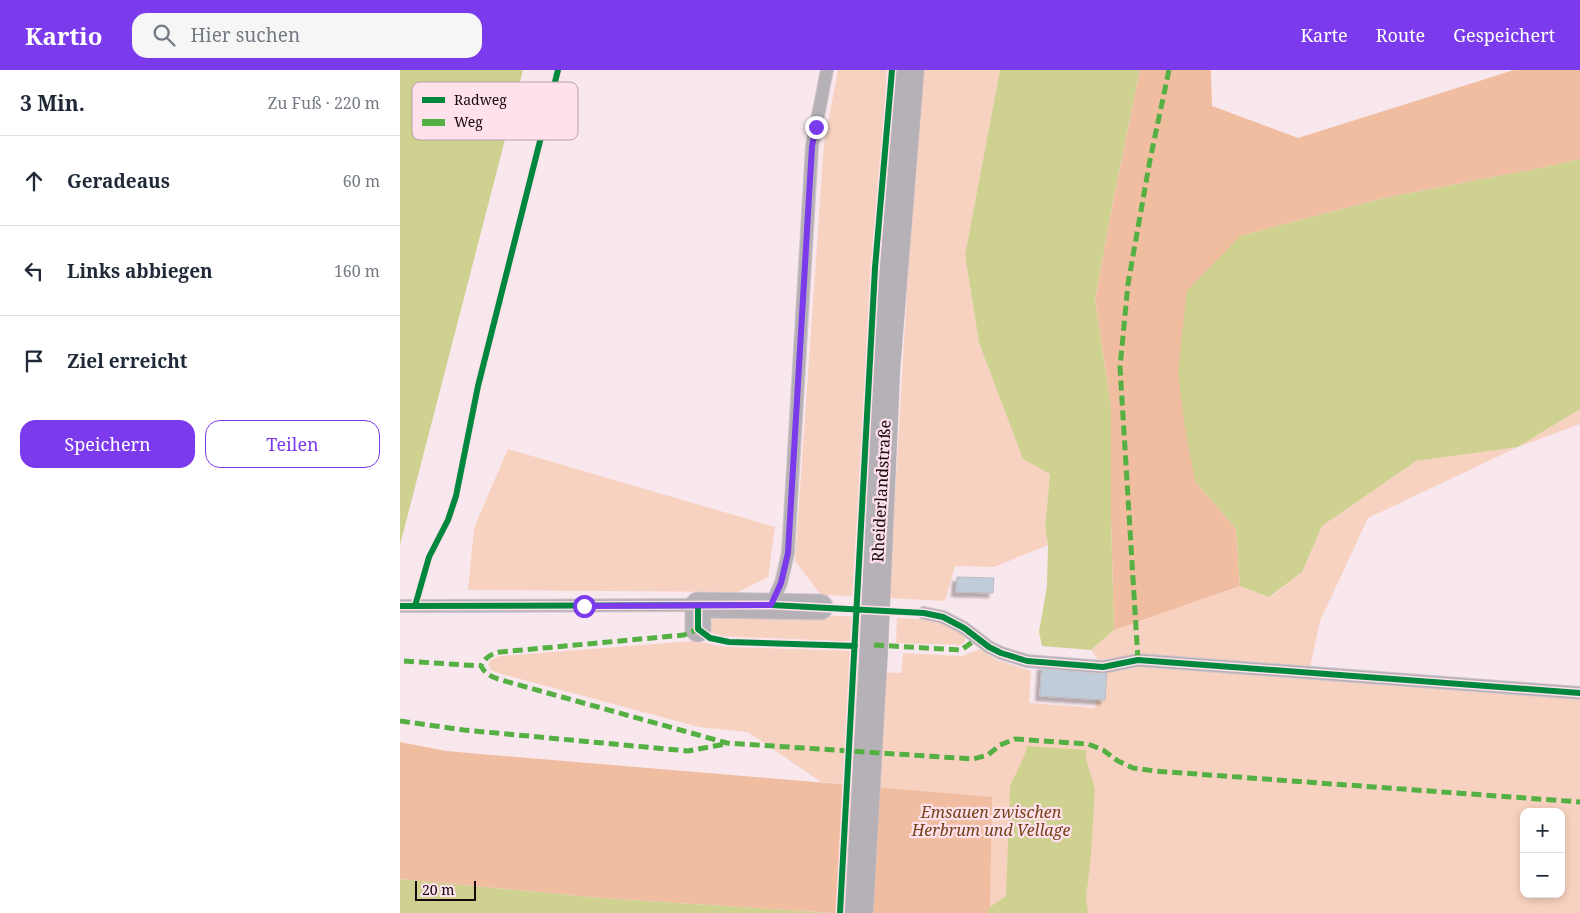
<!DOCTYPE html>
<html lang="de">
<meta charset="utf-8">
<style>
body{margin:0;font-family:"Noto Serif",serif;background:#f6f6f7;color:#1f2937}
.controls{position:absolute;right:15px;bottom:15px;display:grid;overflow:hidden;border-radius:10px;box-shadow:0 2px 8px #0003}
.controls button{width:45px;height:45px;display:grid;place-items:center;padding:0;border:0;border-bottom:1px solid #e0e1e3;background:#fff;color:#1f2937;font:25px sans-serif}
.scale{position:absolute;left:15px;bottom:12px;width:61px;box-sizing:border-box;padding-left:5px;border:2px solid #18080f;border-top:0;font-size:14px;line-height:18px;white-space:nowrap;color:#18080f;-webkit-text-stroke:4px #fee1eb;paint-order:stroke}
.stop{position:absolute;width:15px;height:15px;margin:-11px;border:4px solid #7c3aed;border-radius:50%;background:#fff}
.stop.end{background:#7c3aed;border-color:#fff;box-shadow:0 1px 5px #0008}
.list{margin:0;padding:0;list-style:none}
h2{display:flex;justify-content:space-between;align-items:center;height:65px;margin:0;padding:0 20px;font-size:21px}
h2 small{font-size:16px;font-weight:400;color:#747a83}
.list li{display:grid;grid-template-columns:32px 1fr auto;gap:15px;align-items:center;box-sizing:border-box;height:90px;padding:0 20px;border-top:1px solid #e0e1e3}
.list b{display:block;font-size:19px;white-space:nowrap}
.list em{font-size:16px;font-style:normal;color:#747a83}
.actions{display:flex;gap:10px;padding:15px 20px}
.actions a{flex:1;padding:11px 0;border:1px solid #7c3aed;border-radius:15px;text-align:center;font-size:18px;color:#7c3aed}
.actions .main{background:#7c3aed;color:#fff}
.icon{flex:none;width:28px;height:28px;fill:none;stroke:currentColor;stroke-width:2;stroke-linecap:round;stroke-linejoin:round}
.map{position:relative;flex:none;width:1180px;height:843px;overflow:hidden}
header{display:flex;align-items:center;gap:30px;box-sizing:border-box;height:70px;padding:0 25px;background:#7c3aed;color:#fff}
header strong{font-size:24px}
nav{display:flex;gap:28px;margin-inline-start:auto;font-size:18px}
.search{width:350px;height:45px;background:#f6f6f7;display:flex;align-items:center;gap:12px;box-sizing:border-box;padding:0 18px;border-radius:15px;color:#747a83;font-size:19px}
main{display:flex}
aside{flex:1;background:#fff}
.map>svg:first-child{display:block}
</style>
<header>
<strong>Kartio</strong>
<div class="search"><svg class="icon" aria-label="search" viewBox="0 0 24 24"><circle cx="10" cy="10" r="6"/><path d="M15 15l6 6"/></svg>Hier suchen</div>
<nav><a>Karte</a><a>Route</a><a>Gespeichert</a></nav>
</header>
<main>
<aside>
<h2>3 Min.<small>Zu Fuß · 220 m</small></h2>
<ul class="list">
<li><svg class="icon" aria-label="ahead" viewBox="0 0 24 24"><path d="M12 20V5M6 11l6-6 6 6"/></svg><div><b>Geradeaus</b></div><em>60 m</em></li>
<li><svg class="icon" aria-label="left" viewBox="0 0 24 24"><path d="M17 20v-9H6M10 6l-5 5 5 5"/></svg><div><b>Links abbiegen</b></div><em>160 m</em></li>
<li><svg class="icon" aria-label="arrive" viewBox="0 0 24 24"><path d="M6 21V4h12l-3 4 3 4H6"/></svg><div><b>Ziel erreicht</b></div></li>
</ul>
<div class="actions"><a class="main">Speichern</a><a>Teilen</a></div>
</aside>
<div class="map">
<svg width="1180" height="843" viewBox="0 0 1180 843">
<defs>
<filter id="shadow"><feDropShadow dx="-4.5" dy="4.5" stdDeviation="1" flood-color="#0004"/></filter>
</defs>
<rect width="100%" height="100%" fill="#f8e7ed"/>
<path fill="#f8d2c0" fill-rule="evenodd" d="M 438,0 L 487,0 L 452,526 L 421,525 L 395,491 L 424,74 Z
M 522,0 L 600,0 L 565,185 L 579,273 L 623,388 L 650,404 L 645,457 L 648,475 L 594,497 L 555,496 L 545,531 L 489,528 L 508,203 Z
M 1180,339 L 1180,354 L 1118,377 L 968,448 L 920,551 L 909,602 L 1180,623 L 1180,843 L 492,843 L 496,719 L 421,712 L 348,662 L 299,657 L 98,603 L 91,600 L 88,594 L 91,590 L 100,586 L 293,571 L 327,577 L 456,581 L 456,601 L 501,603 L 503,583 L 562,586 L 580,579 L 597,590 L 631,601 L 629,633 L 695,638 L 699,606 L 703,597 L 691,580 L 714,560 L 840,516 L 870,527 L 902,502 L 922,456 L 1016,391 L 1118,377 ZM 1124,742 L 1161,742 L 1161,824 L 1124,824 Z
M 108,379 L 375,457 L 368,507 L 338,522 L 68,520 L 74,458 Z
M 323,541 L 462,547 L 460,572 L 320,566 L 311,562 L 307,556 C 308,545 313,543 323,541 Z
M 497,548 L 542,550 L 565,567 L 565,572 L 560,575 L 496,573 Z"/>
<path fill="#f1bda1" d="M 740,0 L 811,0 L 812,36 L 898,68 L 1114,0 L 1180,0 L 1180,89 L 1146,97 L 984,128 L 840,166 L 795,411 L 836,459 L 840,516 L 714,560 L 711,449 L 711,337 L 695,230 L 713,131 Z
M 0,672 L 46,681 L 592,727 L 590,837 L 587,843 L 432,843 L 201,828 L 0,809 Z"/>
<path fill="#cfd190" d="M 0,0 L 123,0 L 0,475 Z
M 600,0 L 740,0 L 713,131 L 695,230 L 711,337 L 711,449 L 714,560 L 691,580 L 642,576 L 639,562 L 647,516 L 648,475 L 645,457 L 650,404 L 623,389 L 579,273 L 565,185 Z
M 1180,89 L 1180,339 L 1118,377 L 1016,391 L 922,456 L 902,502 L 869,527 L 840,516 L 836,459 L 795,411 L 784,351 L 778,301 L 787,221 L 840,166 L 984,128 L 1146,97 Z
M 627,676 L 686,680 L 686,689 L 695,719 L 691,785 L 686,828 L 688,843 L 587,843 L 590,837 L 606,826 L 610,716 L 625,684 Z
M 0,809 L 201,828 L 432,843 L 0,843 Z"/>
<path fill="#c0ccd9" stroke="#bcbcc4" filter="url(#shadow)" d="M 557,507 L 594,508 L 593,523 L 556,522 Z
M 642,595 L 707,599 L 705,630 L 640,626 Z"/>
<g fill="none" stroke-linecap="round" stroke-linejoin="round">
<g stroke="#d2c5ca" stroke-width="14">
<path id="service" d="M 371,535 L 381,513 L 388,483 L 412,76 L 427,0
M 0,536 L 298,535
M 524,543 L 543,547 L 564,558 L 589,577 L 601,583 L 627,591 L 703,597 L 738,590 L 1180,623"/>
</g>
<g stroke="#d2c5ca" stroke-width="27">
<path id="minor" d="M 298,559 L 298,535 L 420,537"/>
</g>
<g stroke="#d2c5ca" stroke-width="29">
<path id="secondary" d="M 459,843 L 474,575 L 486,298 L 510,0"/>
</g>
<use href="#service" stroke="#b5b1b7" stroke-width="12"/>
<use href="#minor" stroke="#b5b1b7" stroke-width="25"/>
<use href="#secondary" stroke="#b6b0b7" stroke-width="28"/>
<path stroke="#55b044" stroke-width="5" stroke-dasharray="10 5" stroke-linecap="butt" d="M 300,561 L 298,559 L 284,565 L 100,582 C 91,584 85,587 81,596 C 85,604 92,607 101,610 L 327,673 L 573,689 L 588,685 L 600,675 L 615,669 L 688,674 L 703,680 L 718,691 L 733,698 L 755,701 L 1180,732
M 474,575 L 561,580 L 578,568
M 738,590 L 720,297 L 728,214 L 750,90 L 769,0
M 4,591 L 81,596
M 0,651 L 64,660 L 288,681 L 325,674"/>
<g stroke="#fee1eb" stroke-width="9">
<path id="cycleway" d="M 298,535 L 298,559 L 310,568 L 329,572 L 455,576
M 0,536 L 371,535 L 524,543 L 543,547 L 564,558 L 589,577 L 601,583 L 627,591 L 703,597 L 738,590 L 1180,623
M 15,536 L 29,487 L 48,450 L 56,426 L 78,316 L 158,0
M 440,843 L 475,198 L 492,0"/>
</g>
<use href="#cycleway" stroke="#00873e" stroke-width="6"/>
</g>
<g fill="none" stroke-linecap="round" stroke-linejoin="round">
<path stroke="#7c3aed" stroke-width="6" d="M 184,536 L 371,535 L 381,513 L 388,483 L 412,76 L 416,57"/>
</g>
<g text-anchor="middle" stroke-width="4.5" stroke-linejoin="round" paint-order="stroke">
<g font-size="16" fill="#18080f" stroke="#fee1eb">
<text transform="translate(481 421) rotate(-87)" y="6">Rheiderlandstraße</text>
</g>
<g font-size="16" font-style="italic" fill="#764119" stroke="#fee1eb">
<text x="591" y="748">Emsauen zwischen<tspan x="591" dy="18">Herbrum und Vellage</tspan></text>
</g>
</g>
<rect x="12" y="12" width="166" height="58" rx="8" fill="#fee1eb" stroke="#b9a0a9" stroke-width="1"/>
<rect x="22" y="27" width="23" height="6" fill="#00873e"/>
<rect x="22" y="49" width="23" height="7" fill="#55b044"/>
<g font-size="14" fill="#18080f">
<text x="54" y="35">Radweg</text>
<text x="54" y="57">Weg</text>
</g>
</svg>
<div class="controls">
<button>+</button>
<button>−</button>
</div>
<div class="scale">20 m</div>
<div class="stop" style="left:184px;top:536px"></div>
<div class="stop end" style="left:416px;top:57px"></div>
</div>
</main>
